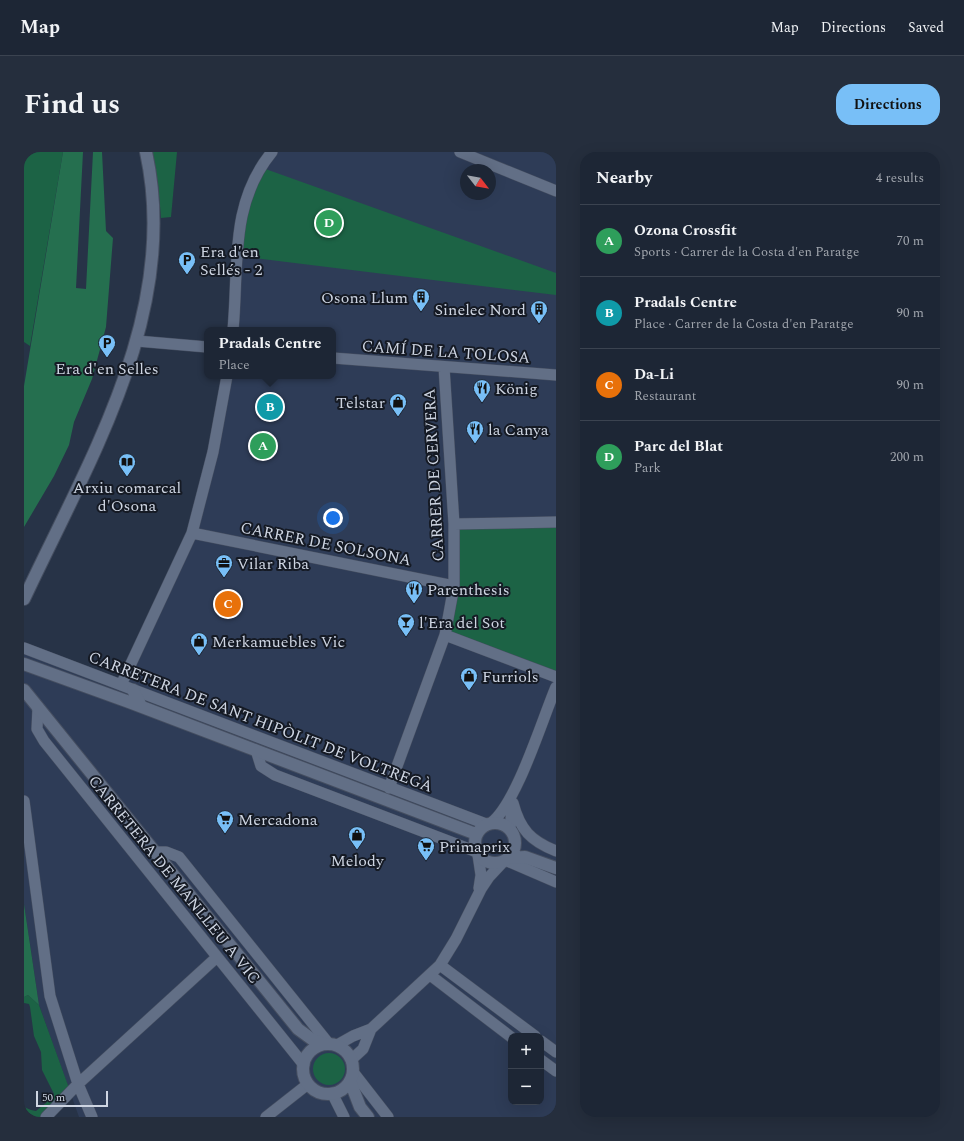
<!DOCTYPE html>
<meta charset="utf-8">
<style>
body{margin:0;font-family:Spectral,serif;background:#252e3d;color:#f1f3f6}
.controls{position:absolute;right:12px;bottom:12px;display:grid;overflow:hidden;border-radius:8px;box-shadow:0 4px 16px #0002}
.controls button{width:36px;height:36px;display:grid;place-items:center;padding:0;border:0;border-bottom:1px solid #3b4350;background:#1d2635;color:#f1f3f6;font:20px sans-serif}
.compass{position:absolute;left:436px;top:12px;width:36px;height:36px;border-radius:50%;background:#1d2635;box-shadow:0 4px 16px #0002;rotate:121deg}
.scale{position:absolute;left:12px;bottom:10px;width:72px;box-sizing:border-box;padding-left:4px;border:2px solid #ced5e2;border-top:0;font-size:11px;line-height:14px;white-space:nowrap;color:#ced5e2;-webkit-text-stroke:3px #151a24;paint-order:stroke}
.you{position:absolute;left:309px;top:366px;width:14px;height:14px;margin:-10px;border:3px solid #fff;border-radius:50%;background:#1a73e8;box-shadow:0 0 0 6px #1a73e833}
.badge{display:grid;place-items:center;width:26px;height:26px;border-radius:50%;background:#78bff7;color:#fff;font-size:13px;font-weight:700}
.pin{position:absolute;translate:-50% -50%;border:2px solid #fff;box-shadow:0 1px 4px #0006}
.popup{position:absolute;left:180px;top:175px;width:132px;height:52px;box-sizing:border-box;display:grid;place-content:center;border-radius:8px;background:#1d2635;filter:drop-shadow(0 1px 3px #0005);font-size:13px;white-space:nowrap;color:#a0a5ad}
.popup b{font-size:15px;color:#f1f3f6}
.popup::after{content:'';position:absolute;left:50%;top:100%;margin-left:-8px;border:8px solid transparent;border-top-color:#1d2635}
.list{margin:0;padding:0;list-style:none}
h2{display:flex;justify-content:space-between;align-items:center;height:52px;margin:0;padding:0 16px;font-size:17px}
h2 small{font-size:13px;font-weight:400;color:#a0a5ad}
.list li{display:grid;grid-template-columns:26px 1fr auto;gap:12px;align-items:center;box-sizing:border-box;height:72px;padding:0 16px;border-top:1px solid #3b4350}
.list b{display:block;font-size:15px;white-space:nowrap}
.list p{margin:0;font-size:13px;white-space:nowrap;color:#a0a5ad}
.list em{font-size:13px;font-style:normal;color:#a0a5ad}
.map{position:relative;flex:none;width:532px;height:965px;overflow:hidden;border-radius:16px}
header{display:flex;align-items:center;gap:24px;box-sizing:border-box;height:56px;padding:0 20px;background:#1d2635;border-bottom:1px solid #3b4350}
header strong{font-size:19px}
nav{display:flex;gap:22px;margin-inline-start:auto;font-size:14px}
.intro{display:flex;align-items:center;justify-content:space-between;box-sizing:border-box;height:96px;padding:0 24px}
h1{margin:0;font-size:28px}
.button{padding:10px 18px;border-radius:16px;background:#78bff7;color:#111;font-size:14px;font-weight:700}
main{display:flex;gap:24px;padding:0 24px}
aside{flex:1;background:#1d2635;border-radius:16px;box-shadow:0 4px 16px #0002}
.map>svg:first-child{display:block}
</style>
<header>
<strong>Map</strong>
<nav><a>Map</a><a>Directions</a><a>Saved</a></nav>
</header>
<div class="intro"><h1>Find us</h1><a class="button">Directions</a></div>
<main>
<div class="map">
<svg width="532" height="965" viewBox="0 0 532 965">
<rect width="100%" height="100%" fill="#273347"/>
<path fill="#2e3c57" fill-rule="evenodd" d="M 250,0 L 532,0 L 532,965 L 55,965 L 15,853 L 0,752 L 0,491 L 97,529 L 169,381 L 203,224 L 309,224 L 309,178 L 209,178 L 217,77 ZM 442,18 L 466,18 L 466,42 L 442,42 ZM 487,884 L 517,884 L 517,950 L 487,950 Z"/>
<path fill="#1c6345" d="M 0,0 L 39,0 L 6,194 L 0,190 Z
M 128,0 L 153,0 L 147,65 L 137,66 L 134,32 Z
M 236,15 L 532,121 L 532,143 L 213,104 Z
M 532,370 L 532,525 L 421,483 L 430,372 Z
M 4,843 L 15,853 L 45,936 L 16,965 L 0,965 L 0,955 L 7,958 L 12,959 L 22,951 L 30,942 L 18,918 L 17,900 L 10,884 L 6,855 L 5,852 L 0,851 L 0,845 Z
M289 917a16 16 0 1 1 32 0a16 16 0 1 1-32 0Z"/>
<path fill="#256f4f" d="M 39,0 L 59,0 L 52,136 L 62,137 L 69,0 L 78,0 L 82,79 L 89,86 L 82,175 L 68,227 L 50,270 L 45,293 L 30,324 L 0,375 L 0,234 Z
M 0,752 L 15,853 L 4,843 L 0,845 Z"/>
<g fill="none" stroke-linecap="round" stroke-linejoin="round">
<g stroke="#454e60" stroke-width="12">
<path id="minor" d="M 436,0 L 532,39
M 209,178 C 215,114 205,52 248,0
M 113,189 L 183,195
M 309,206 L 532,223
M 430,372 L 532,370
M 168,381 L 430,434
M 421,483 L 532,525
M 0,496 L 462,672
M 97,533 L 168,381 L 189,300 L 203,224
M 14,555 L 13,577 L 20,589 L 280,913
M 232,598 L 237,614 L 251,623 L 453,700
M 365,636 L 421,483 L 430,434 L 430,372 L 420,215
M 0,649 L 26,844 L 54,932 L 68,965
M 489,651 C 496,678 507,689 532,699
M 467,671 C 493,651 518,568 532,535
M 486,677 L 488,655
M 131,700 L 142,700 L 155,705 L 305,892
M 454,703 L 457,723 L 455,736
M 481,708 L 532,730
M 416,813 L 511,884
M 406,823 L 487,885
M 517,889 L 532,900
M 313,893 L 329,884 L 347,877
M 327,908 L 339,897 L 347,877 L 416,813 L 432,787 L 457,737 L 465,725 L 480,709
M 517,908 L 532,919
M 329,920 L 364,965
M 308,941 L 320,965
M 22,965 L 54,932 L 193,805
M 242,965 L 284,932"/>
</g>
<g stroke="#454e60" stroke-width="14">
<path id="tertiary" d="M 0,447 C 65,308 157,159 122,0
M 0,512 L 105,550 L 452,682
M 0,538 L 274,877 L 289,888 L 300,892
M 109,538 L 117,554
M451 691a20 20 0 1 1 40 0a20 20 0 1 1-40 0Z
M 484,706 L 501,705 L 532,716
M279 917a25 25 0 1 1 50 0a25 25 0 1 1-50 0Z
M 326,929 L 336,955 L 344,965"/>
</g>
<use href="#minor" stroke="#626f86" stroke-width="11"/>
<use href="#tertiary" stroke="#626f86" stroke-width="12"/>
</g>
<defs>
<g id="parking-pin" transform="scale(0.9)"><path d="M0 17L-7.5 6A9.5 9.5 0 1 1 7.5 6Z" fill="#78bff7" stroke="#151a24"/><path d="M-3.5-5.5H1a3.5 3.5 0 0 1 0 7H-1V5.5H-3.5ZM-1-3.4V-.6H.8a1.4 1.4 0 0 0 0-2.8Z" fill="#111"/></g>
<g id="building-pin" transform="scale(0.9)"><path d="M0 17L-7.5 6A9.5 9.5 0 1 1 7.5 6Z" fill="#78bff7" stroke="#151a24"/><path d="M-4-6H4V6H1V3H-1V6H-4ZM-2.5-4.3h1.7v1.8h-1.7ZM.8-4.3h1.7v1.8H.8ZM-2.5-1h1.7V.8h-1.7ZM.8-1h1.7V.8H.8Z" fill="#111"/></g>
<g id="restaurant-pin" transform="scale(0.9)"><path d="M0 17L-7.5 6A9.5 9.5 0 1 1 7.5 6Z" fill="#78bff7" stroke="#151a24"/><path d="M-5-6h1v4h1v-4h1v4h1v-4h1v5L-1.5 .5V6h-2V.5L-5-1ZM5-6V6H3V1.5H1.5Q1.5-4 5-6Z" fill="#111"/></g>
<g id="shop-pin" transform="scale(0.9)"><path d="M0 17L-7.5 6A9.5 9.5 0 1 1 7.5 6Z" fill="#78bff7" stroke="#151a24"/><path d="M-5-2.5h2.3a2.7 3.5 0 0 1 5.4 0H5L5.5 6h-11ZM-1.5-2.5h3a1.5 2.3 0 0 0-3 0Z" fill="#111"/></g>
<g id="library-pin" transform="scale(0.9)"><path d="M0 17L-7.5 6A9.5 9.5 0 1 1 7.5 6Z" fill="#78bff7" stroke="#151a24"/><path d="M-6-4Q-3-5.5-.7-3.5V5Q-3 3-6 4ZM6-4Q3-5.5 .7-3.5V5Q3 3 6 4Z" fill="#111"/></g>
<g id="office-pin" transform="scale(0.9)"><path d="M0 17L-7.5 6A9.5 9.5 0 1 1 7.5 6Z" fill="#78bff7" stroke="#151a24"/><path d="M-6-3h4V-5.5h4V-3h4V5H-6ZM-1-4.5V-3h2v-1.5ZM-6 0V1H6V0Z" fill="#111"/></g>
<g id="bar-pin" transform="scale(0.9)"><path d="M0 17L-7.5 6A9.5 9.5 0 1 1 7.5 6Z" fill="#78bff7" stroke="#151a24"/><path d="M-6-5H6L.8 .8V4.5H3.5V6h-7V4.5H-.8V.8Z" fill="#111"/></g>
<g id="supermarket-pin" transform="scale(0.9)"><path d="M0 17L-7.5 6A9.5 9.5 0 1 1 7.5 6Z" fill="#78bff7" stroke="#151a24"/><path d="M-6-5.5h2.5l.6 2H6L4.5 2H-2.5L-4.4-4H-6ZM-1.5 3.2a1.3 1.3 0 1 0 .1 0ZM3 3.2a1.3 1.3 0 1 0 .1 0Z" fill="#111"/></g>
</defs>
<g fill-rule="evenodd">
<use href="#parking-pin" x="163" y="108"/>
<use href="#building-pin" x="397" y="145"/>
<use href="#building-pin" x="515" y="157"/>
<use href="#parking-pin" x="83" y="191"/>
<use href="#restaurant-pin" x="458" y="236"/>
<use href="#shop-pin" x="374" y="250"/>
<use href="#restaurant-pin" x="451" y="277"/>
<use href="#library-pin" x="103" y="310"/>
<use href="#office-pin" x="200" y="411"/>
<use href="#restaurant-pin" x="390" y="437"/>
<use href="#bar-pin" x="382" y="470"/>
<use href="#shop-pin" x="175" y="489"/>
<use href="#shop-pin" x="445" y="524"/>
<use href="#supermarket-pin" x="201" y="667"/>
<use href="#shop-pin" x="333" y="683"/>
<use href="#supermarket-pin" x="402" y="694"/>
</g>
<g text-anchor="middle" stroke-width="4" stroke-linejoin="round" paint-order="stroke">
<g font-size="16" fill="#ced5e2" stroke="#151a24" text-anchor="start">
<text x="176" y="105">Era d'en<tspan x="176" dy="18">Sellés - 2</tspan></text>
<text x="384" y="151" text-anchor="end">Osona Llum</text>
<text x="502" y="163" text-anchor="end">Sinelec Nord</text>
<text x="83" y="222" text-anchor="middle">Era d'en Selles</text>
<text x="471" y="242">König</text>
<text x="361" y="256" text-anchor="end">Telstar</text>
<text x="464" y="283">la Canya</text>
<text x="103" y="341" text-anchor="middle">Arxiu comarcal<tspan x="103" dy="18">d'Osona</tspan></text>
<text x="213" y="417">Vilar Riba</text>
<text x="403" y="443">Parenthesis</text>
<text x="395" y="476">l'Era del Sot</text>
<text x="188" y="495">Merkamuebles Vic</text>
<text x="458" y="530">Furriols</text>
<text x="214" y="673">Mercadona</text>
<text x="415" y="700">Primaprix</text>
<text x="333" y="714" text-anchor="middle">Melody</text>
</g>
<g font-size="16" fill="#ced5e2" stroke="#151a24">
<text transform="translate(422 199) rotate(4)" y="6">CAMÍ DE LA TOLOSA</text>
<text transform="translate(409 323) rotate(-93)" y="6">CARRER DE CERVERA</text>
<text transform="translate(302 391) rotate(11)" y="6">CARRER DE SOLSONA</text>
<text transform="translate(237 569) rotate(21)" y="6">CARRETERA DE SANT HIPÒLIT DE VOLTREGÀ</text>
<text transform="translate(151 727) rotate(51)" y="6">CARRETERA DE MANLLEU A VIC</text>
</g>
</g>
</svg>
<div class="controls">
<button>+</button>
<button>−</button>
</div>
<svg class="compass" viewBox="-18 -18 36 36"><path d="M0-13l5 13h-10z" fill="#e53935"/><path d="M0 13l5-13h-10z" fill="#a0a5ad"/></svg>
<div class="scale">50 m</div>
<div class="you"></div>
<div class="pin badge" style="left:239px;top:294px;background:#2e9e5b">A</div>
<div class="pin badge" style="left:246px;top:255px;background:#0f9aa8">B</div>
<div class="popup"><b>Pradals Centre</b>Place</div>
<div class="pin badge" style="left:204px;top:452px;background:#e8710a">C</div>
<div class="pin badge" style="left:305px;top:71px;background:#2e9e5b">D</div>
</div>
<aside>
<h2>Nearby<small>4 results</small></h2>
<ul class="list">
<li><span class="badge" style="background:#2e9e5b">A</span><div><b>Ozona Crossfit</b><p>Sports · Carrer de la Costa d'en Paratge</p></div><em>70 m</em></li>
<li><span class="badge" style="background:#0f9aa8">B</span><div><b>Pradals Centre</b><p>Place · Carrer de la Costa d'en Paratge</p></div><em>90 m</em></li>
<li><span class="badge" style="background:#e8710a">C</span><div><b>Da-Li</b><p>Restaurant</p></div><em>90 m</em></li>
<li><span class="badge" style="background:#2e9e5b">D</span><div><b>Parc del Blat</b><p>Park</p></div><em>200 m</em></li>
</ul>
</aside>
</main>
